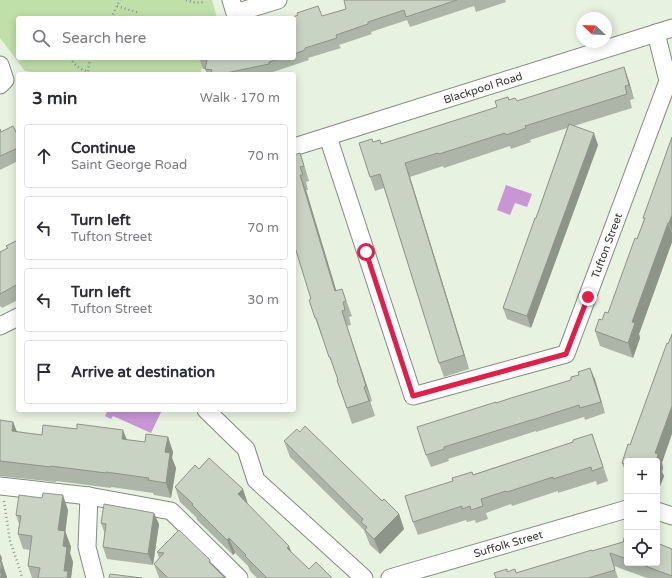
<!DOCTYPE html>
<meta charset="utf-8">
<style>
body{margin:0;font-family:"Varela Round",sans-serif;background:#f2f2f3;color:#2b2b33}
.controls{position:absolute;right:12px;bottom:12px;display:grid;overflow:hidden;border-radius:4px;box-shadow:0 2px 10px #0003}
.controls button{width:36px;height:36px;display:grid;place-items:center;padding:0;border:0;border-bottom:1px solid #e1e1e2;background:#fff;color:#2b2b33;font:20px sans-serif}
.compass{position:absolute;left:576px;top:12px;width:36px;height:36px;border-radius:50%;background:#fff;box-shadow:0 2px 10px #0003;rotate:293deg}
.stop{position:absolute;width:12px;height:12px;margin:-9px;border:3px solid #e11d48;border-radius:50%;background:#fff}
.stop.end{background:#e11d48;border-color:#fff;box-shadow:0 1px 4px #0008}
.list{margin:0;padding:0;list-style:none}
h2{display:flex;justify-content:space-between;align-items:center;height:52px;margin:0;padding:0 16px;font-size:17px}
h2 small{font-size:13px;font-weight:400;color:#7c7c81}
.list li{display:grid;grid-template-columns:26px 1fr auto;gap:12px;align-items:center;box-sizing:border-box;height:64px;margin:0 8px 8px;padding:0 8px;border:1px solid #e1e1e2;border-radius:4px}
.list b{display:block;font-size:15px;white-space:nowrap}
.list p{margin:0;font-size:13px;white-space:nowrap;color:#7c7c81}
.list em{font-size:13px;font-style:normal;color:#7c7c81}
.icon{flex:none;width:22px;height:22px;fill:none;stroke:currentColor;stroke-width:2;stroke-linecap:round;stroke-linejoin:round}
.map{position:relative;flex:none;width:672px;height:578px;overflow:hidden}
.search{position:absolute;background:#fff;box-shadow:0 2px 10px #0003;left:16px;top:16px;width:280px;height:44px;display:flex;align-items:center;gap:10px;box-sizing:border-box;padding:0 14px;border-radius:4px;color:#7c7c81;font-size:15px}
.panel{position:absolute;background:#fff;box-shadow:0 2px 10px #0003;left:16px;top:72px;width:280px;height:340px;border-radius:4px}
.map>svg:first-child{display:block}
</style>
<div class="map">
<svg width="672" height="578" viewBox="0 0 672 578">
<rect width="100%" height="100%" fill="#e8f2e1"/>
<path fill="#bfe0a8" d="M 0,0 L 212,0 L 217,18 L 18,18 L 18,58 L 205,58 L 200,74 L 45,74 L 25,71 L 0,38 Z"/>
<path fill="#c896d5" d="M 506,185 L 532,194 L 527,207 L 515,203 L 510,215 L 497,210 Z
M 108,410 L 162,410 L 151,433 L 113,416 L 111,419 L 105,416 Z"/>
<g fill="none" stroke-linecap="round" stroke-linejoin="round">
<g stroke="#838c7c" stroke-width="19">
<g id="minor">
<path d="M 231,0 L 235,13 L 278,0"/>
<path d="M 0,65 L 5,80 L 0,85"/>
<path id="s1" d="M 328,137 L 413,396 L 566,354 L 668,81 L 656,33"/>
<path id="s2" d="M 294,147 L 672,28"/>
<path d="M 0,326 L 18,317"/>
<path d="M 206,410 L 246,449 L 256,480 L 364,578"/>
<path d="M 0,486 L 89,496 L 171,511 L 239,578"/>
<path d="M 89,496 L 87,547 L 95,578"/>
<path d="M 657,511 L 672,516"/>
<path id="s3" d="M 390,578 L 627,509"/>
</g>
</g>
<path stroke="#8f968a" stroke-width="2.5" stroke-dasharray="1 3" stroke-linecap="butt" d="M 186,0 L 196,3 L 204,2
M 117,6 L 139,13
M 111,18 L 120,0
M 70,58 C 75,66 79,68 88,72 L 90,58
M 4,501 L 10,541 L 20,570 L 22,578"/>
<use href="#minor" stroke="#fff" stroke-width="17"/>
</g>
<path fill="#adb5a8" d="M 344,0 L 505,0 L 506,2 L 476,12 L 474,6 L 410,27 L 407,20 L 371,32 L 372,34 L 339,45 L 341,48 L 308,58 L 309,60 L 273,72 L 273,74 L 207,74 L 205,69 L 203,69 L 199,58 L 294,58 L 294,18 L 322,16 L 346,9 Z
M 624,67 L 634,99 L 630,100 L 632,108 L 574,126 L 598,145 L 531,328 L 507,319 L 503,308 L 536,218 L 567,128 L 530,140 L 531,142 L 511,149 L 510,146 L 444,168 L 443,166 L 410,177 L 469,369 L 444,377 L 439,363 L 384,188 L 375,191 L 370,177 L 373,142 L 381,144 L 497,107 L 509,100 L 517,101 Z
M 0,129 L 1,132 L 18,136 L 18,161 L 0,170 Z
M 672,137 L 672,242 L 639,334 L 640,338 L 633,358 L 600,346 L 595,331 L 602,320 L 608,313 L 644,220 L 643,218 Z
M 300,153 L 309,181 L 306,182 L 308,190 L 306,190 L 336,291 L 342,289 L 352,316 L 349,317 L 351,325 L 347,326 L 372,401 L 370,402 L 375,416 L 352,424 L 337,380 L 338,380 L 321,333 L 321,334 L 315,318 L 311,299 L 294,244 Z
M 18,240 L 18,300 L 2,308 L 1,306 L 0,307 L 0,252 L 7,249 L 6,246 Z
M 668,344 L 662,463 L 663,468 L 662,472 L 664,476 L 659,489 L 657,488 L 657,461 L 627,461 L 627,477 L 622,463 L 630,445 Z
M 590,368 L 605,413 L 585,420 L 584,417 L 536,432 L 536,431 L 448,459 L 449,461 L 431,467 L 426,455 L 496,403 L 571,380 Z
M 0,420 L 13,422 L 17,432 L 42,435 L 127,440 L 145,442 L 168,437 L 173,452 L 172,458 L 176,468 L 171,498 L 154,495 L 153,493 L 111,487 L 111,488 L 56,481 L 56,482 L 0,476 Z
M 300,432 L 399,514 L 404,529 L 380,554 L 370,545 L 364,530 L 290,457 L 284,441 Z
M 592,434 L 608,481 L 597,485 L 596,481 L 558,493 L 558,491 L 512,506 L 511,504 L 486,513 L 488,519 L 476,523 L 475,520 L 467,522 L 466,520 L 418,535 L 413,522 L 453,481 L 573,442 Z
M 199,469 L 248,505 L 291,552 L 309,569 L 332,578 L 257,578 L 250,571 L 248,566 L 235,553 L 233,555 L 197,520 L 196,517 L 180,502 L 175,487 Z
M 68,510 L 65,531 L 71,547 L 70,553 L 73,562 L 71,578 L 32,578 L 28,566 L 30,550 L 23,549 L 18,534 L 19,524 L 16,515 Z
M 101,523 L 159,524 L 153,565 L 107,559 L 103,547 L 105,534 Z
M 627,533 L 627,563 L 657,563 L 672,549 L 672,578 L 647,578 L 614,566 L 618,578 L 496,578 L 507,572 L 517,573 L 592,551 L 623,542 Z
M 157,552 L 210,560 L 212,565 L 225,578 L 159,578 L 154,564 L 159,558 Z"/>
<path fill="#8d9488" d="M 624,67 L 629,81 L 634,99 L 629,85 Z
M 594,133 L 598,145 L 531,328 L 527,316 Z
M 300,153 L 305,168 L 309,181 L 304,166 Z
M 405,163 L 410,177 L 469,369 L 464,355 Z
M 300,175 L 306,190 L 341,306 L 335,291 Z
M 672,215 L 672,231 L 669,223 Z
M 668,223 L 672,233 L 672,242 L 639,334 L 640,338 L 633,358 L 628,343 L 632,322 Z
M 342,311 L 372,401 L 366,386 Z
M 590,368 L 595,379 L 605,413 L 601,402 Z
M 364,387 L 370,402 L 375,416 L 369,401 Z
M 672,406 L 672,434 L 662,463 L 663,468 L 662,472 L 664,476 L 659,489 L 657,482 L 657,461 L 656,461 L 655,453 Z
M 13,422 L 19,437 L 12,431 Z
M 123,430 L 129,445 L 122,439 Z
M 592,434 L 597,448 L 608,481 L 603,467 Z
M 168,437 L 173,452 L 172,458 L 176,468 L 171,498 L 166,483 L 165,452 Z
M 243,489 L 248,504 L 238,494 Z
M 63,495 L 68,510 L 64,544 L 65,531 L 71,547 L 70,553 L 73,562 L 71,578 L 67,578 L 64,571 L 58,530 Z
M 154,513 L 159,524 L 153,565 L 148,554 Z
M 399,514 L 404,529 L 380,554 L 374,539 Z
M 229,538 L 235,553 L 233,555 L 227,540 Z
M 289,546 L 295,561 L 287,548 Z
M 0,554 L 2,558 L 0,570 Z
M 2,562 L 7,577 L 7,578 L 0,578 Z"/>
<path fill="#c9d3c3" stroke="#8d9488" d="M 344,0 L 457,0 L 406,17 L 404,10 L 368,22 L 368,24 L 336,35 L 337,38 L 305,48 L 305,50 L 294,54 L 294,18 L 290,18 L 298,15 L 297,13 L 318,6 L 322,16 L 346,9 Z
M 199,58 L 282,58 L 269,62 L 269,64 L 226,73 L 226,74 L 211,74 L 212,70 L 205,69 L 207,60 L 199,59 Z
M 624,67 L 629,85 L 625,86 L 627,94 L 525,126 L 526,128 L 506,135 L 505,133 L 439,154 L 438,153 L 405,163 L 464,355 L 439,363 L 380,174 L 370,177 L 359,143 L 372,139 L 373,142 L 380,140 L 381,144 L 497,107 L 495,101 L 508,97 L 509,100 L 515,98 L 517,101 Z
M 569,124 L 594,133 L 527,316 L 503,308 L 535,218 L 536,218 Z
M 13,126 L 18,136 L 18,148 L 0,156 L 0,129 L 1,132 Z
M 672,137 L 672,215 L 669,223 L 668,223 L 632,322 L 635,323 L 628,343 L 595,331 L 599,319 L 602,320 L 605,312 L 608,313 L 635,238 L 637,239 L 645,218 L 643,218 Z
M 300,153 L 304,166 L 300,167 L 303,175 L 300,175 L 335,291 L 342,289 L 346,301 L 343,302 L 345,310 L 342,311 L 366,386 L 364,387 L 369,401 L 347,408 L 337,380 L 338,380 L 330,357 L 329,357 L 316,318 L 315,318 L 309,300 L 311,299 L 294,244 L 294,155 Z
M 18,240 L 18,284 L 0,294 L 0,252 L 8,248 L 6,246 Z
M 672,334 L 672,406 L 655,453 L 658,454 L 656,461 L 627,461 L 627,465 L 622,463 L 628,444 L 630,445 L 667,343 L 668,344 Z
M 590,368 L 601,402 L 580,408 L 579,405 L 532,420 L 531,420 L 444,447 L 444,449 L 426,455 L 417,427 L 496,402 L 496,403 L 511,398 L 571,380 L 571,377 L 579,375 L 578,372 Z
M 0,420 L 13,422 L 12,431 L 42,435 L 43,425 L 77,429 L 77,424 L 123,430 L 122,439 L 145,442 L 146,434 L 168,437 L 165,452 L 170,453 L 166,483 L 148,480 L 149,478 L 106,472 L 106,473 L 51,466 L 51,467 L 0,461 Z
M 305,426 L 382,501 L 384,499 L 399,514 L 374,539 L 365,530 L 367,527 L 361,522 L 363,519 L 284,441 L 297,429 L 300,432 Z
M 592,434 L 603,467 L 592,471 L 591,467 L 553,479 L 553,477 L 507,492 L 506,491 L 481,499 L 483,506 L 471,510 L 470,506 L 462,509 L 462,506 L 413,522 L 405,496 L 453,481 L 452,478 L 472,472 L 473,475 L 573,442 L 573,440 Z
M 209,458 L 243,489 L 238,494 L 289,546 L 287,548 L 309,569 L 316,562 L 332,578 L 267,578 L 245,556 L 246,555 L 229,538 L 227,540 L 192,505 L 193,504 L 175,487 L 195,465 L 199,469 Z
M 43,493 L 63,495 L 58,530 L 65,531 L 63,546 L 67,547 L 64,571 L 68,571 L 67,578 L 38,578 L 40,568 L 28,566 L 32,536 L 18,534 L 21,516 L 16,515 L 19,495 L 42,498 Z
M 104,504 L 154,513 L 148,554 L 103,547 L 106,524 L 101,523 Z
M 179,530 L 210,560 L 209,562 L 225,578 L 168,578 L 154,564 L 164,553 L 157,552 Z
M 626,532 L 627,533 L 627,559 L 610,553 L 615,570 L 588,578 L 496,578 L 494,573 L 507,569 L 507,572 L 515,569 L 516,573 L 592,550 L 592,551 L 623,542 Z
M 657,543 L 672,549 L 672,576 L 637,563 L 657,563 Z
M 0,562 L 2,562 L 0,574 Z
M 110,574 L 142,578 L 109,578 Z"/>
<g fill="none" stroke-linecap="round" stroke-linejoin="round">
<path stroke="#e11d48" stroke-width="5" d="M 366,252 L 413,396 L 566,354 L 588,297"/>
</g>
<g text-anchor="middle" stroke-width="4" stroke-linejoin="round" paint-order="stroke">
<g font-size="11" fill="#323630" stroke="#fff">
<text dy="4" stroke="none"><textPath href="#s2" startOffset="198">Blackpool Road</textPath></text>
<text dy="4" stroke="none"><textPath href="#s1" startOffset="547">Tufton Street</textPath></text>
<text dy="4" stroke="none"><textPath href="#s3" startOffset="123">Suffolk Street</textPath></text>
</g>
</g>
</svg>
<div class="controls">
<button>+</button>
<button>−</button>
<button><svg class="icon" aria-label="locate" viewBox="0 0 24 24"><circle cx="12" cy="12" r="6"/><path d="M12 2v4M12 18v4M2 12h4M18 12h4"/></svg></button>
</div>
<svg class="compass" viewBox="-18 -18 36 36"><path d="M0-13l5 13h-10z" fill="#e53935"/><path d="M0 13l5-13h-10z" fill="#7c7c81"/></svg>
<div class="stop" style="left:366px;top:252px"></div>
<div class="stop end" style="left:588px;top:297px"></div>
<div class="search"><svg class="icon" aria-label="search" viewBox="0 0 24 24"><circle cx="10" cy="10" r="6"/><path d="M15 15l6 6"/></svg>Search here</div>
<section class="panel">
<h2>3 min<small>Walk · 170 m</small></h2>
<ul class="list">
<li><svg class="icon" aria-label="ahead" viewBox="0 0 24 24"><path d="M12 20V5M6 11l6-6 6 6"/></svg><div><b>Continue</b><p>Saint George Road</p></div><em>70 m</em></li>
<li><svg class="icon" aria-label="left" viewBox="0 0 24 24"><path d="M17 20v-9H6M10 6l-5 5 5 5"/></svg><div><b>Turn left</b><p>Tufton Street</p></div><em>70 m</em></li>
<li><svg class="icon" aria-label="left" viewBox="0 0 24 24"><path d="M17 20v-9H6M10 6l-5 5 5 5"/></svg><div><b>Turn left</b><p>Tufton Street</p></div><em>30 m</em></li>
<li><svg class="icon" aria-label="arrive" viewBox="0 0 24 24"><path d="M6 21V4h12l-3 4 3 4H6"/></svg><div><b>Arrive at destination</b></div></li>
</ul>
</section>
</div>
